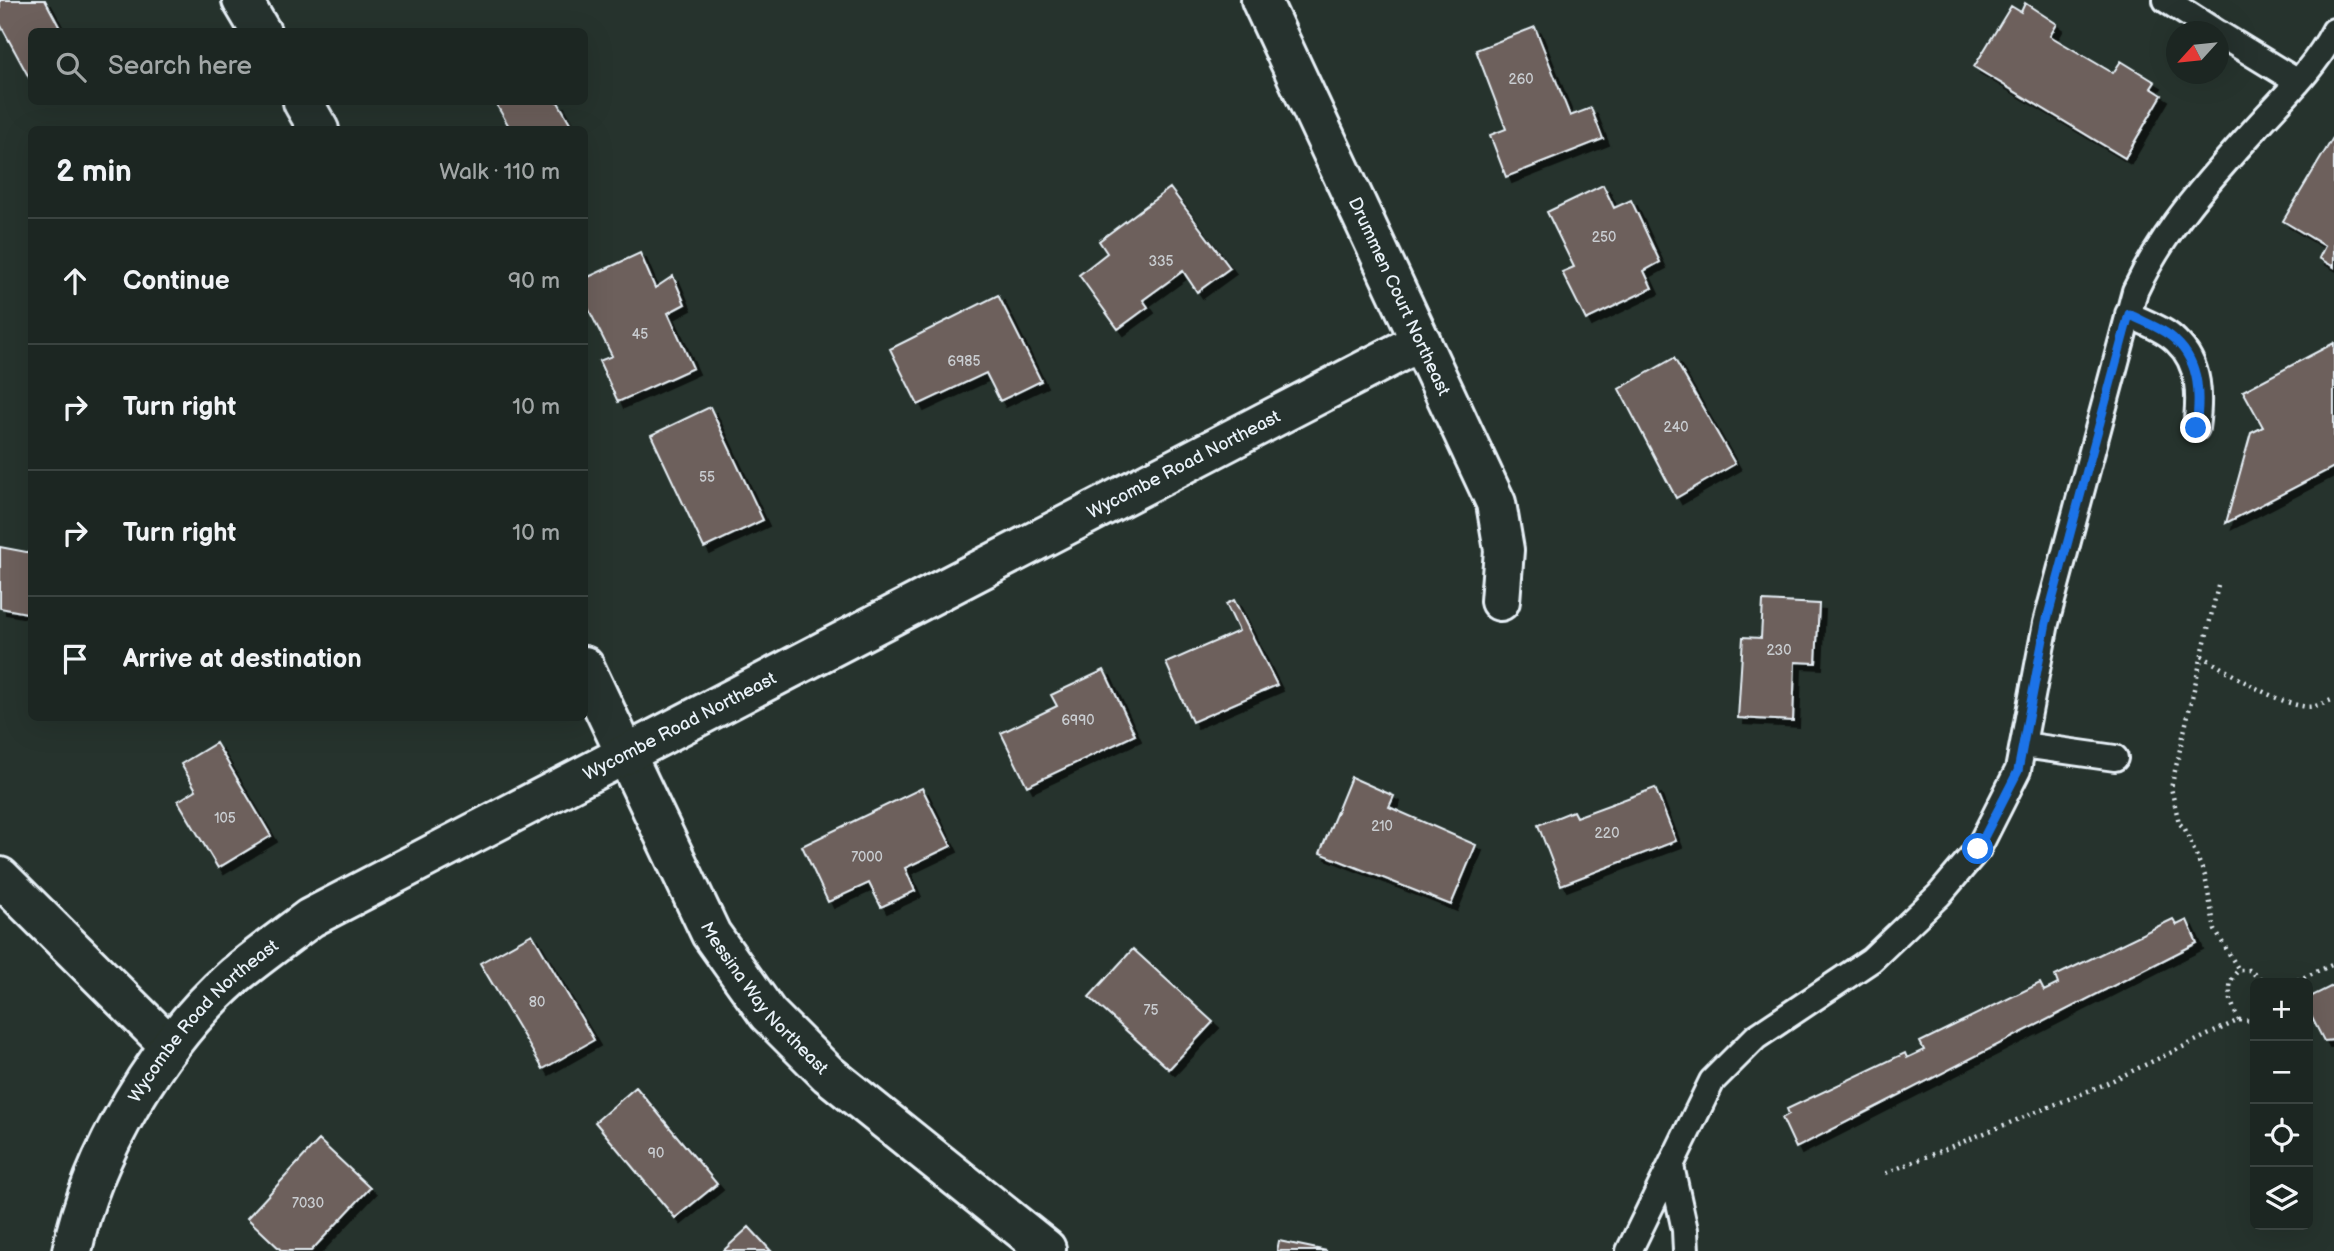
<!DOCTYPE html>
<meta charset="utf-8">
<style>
body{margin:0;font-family:"Balsamiq Sans",sans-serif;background:#29322f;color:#f1f3f6}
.controls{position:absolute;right:21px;bottom:21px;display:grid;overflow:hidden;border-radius:10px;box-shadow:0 7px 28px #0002}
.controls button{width:63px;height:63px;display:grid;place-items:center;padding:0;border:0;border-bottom:2px solid #3a4340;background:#1c2622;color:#f1f3f6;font:35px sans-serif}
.compass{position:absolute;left:2166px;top:21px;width:63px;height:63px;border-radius:50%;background:#1c2622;box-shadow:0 7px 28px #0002;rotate:243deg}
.stop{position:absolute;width:21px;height:21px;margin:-16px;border:5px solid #1a73e8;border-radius:50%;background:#fff}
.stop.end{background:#1a73e8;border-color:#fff;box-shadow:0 2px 7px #0008}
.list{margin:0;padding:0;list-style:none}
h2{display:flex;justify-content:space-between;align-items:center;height:91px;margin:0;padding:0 28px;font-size:30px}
h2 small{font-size:23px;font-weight:400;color:#a0a5a5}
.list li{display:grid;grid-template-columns:46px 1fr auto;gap:21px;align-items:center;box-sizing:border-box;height:126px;padding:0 28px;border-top:2px solid #3a4340}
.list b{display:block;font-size:26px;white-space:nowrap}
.list em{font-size:23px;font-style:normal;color:#a0a5a5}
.icon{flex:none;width:38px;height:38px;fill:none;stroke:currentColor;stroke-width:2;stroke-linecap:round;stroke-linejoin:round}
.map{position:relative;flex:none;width:2334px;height:1251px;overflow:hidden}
.search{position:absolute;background:#1c2622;box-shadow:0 7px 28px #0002;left:28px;top:28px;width:560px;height:77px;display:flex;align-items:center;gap:18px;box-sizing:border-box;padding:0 24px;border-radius:10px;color:#a0a5a5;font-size:26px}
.panel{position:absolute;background:#1c2622;box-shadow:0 7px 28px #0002;left:28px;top:126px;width:560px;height:595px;border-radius:10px}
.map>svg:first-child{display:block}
</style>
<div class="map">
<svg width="2334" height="1251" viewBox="0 0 2334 1251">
<defs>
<filter id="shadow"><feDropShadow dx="6" dy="6" stdDeviation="0" flood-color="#0009"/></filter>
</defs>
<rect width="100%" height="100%" fill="#26332d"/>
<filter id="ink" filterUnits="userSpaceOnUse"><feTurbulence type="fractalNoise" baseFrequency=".0143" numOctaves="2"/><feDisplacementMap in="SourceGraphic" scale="14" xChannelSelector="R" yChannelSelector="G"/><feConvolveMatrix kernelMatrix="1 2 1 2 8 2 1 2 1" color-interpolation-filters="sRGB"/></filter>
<g filter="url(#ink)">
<path fill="#6d615c" stroke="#e8f1f8" stroke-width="2" filter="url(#shadow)" d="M 0,0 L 45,0 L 62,32 L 32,32 L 32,83 L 0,24 Z
M 2025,3 L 2057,24 L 2050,36 L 2113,73 L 2121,61 L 2155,82 L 2151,88 L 2162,95 L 2125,158 L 1974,67 L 2011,6 L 2021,12 Z
M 1535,27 L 1570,116 L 1591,108 L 1603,139 L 1506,177 L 1490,135 L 1506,129 L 1476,50 Z
M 495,102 L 558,102 L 574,130 L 511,130 Z
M 2334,136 L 2334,267 L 2319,258 L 2325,246 L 2283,221 Z
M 1603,185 L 1614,208 L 1631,200 L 1660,262 L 1644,271 L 1652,288 L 1586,320 L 1562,272 L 1574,267 L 1547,212 Z
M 1170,188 L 1230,268 L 1197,292 L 1183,271 L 1143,300 L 1148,307 L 1118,329 L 1079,275 L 1107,253 L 1099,241 Z
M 640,253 L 655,288 L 673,276 L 685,304 L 668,313 L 693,368 L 618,402 L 599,361 L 612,356 L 584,300 L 584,279 Z
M 998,295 L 1041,381 L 1000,401 L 986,373 L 918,405 L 890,349 Z
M 2334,343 L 2334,467 L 2226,523 L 2251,433 L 2263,427 L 2243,391 Z
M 1674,358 L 1735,464 L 1676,498 L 1619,389 Z
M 710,407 L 763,520 L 704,548 L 651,435 Z
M 0,547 L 32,553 L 32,614 L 0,608 Z
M 1234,600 L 1277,685 L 1192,722 L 1166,663 L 1239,631 L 1226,604 Z
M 1763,601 L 1819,604 L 1816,663 L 1795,662 L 1793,721 L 1738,718 L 1743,637 L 1761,638 Z
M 1104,670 L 1135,735 L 1027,786 L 1001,733 L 1057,706 L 1051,695 Z
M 216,743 L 271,836 L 218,868 L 178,801 L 196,790 L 181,764 Z
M 1351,777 L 1394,796 L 1389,807 L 1476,845 L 1451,905 L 1320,853 Z
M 922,788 L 951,846 L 905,868 L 915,891 L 881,907 L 869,883 L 828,902 L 802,846 Z
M 1655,788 L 1676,841 L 1561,885 L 1538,825 L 1573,811 L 1576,817 Z
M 2173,919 L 2177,925 L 2187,920 L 2197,943 L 1796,1148 L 1782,1118 L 1789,1114 L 1787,1109 L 1905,1053 L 1907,1058 L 1924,1050 L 1920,1042 L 2040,983 L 2044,991 L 2058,984 L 2055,976 Z
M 532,934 L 594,1040 L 543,1069 L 480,963 Z
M 1133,949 L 1213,1022 L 1169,1069 L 1089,997 Z
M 2334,985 L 2334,1040 L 2324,1041 L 2308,1010 L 2308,998 Z
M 636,1087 L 717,1184 L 675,1218 L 595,1122 Z
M 319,1140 L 370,1188 L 311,1251 L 282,1251 L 247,1218 Z
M 749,1227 L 771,1251 L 723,1251 Z
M 1279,1241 L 1327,1251 L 1277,1251 Z"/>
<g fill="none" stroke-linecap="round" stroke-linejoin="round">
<g stroke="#e8f1f8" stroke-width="30">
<path id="service" d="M 2166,0 L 2216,32
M 2218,33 L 2298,82
M 2128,314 C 2143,322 2165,329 2176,341 C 2201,364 2200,398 2196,428
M 2023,745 L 2115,758
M 1671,1166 L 1685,1230 L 1686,1251
M 1629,1251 L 1712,1081 L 1756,1037 L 1871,960 L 1939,895 L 1978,849 L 2018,770 L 2046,623 L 2135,291 C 2166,225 2215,173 2264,119 C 2289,92 2317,64 2334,31"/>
</g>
<g stroke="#e8f1f8" stroke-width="44">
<g id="minor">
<path d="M 242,0 L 261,32"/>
<path id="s1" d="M 1261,0 L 1496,503 L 1504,550 L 1500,601"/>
<path d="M 303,102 L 319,130"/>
<path id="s2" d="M 584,666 L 711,934 L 768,1014 L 828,1074 L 1046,1249"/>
<path d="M 0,877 L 170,1046"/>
<path id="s3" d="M 72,1251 C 91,1155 160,1041 234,976 C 258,956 285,937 310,918 L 1421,341"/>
</g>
</g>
<path stroke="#e8f1f8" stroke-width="4.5" stroke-dasharray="2 5" stroke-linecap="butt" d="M 2218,586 L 2171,788 L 2179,823 L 2185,829 L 2205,876 L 2215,930 L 2239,970 L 2249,970 L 2266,983
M 2202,656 C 2229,672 2272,701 2302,706 C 2313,709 2324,703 2334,699
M 2291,983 L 2334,964
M 2239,1020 C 2230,1003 2224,983 2239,970
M 1886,1173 L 2103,1085 L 2239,1020 L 2255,1021"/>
<use href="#service" stroke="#26332d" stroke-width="24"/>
<use href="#minor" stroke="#26332d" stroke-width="38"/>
</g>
</g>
<g fill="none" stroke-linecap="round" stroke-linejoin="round" filter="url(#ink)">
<path stroke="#1a73e8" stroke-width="9" d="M 1978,849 L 2018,771 L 2046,623 L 2129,314 C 2143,322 2165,329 2176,341 C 2201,364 2200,398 2196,428"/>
</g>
<g text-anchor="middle" stroke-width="5" stroke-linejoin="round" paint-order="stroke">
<g font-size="14" fill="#c9cdd1">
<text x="1521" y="84">260</text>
<text x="1604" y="242">250</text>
<text x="1161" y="266">335</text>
<text x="640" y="339">45</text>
<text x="964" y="366">6985</text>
<text x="1676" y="432">240</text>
<text x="707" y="482">55</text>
<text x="1779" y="655">230</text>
<text x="1078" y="725">6990</text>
<text x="225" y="823">105</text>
<text x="1382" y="831">210</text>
<text x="1607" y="838">220</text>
<text x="867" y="862">7000</text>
<text x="537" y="1007">80</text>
<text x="1151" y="1015">75</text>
<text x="656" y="1158">90</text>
<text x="308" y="1208">7030</text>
</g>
<g font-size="18" fill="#e8f1f8" stroke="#26332d">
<text dy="6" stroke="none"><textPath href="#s1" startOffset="327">Drummen Court Northeast</textPath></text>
<text dy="6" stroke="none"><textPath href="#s3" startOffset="1404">Wycombe Road Northeast</textPath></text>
<text dy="6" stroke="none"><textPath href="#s3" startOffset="836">Wycombe Road Northeast</textPath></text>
<text dy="6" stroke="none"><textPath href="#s2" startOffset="380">Messina Way Northeast</textPath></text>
<text dy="6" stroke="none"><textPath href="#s3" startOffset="270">Wycombe Road Northeast</textPath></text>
</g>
</g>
</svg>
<div class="controls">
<button>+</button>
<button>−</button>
<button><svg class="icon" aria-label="locate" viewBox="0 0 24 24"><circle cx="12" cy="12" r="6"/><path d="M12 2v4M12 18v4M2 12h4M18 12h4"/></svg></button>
<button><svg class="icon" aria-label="layers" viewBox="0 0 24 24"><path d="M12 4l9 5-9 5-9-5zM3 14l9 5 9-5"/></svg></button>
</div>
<svg class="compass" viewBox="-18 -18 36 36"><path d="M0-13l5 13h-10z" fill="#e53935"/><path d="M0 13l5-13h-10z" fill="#a0a5a5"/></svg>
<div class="stop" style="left:1978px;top:849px"></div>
<div class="stop end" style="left:2196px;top:428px"></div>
<div class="search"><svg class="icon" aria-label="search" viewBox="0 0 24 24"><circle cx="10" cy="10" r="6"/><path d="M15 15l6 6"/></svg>Search here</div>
<section class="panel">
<h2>2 min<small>Walk · 110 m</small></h2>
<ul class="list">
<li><svg class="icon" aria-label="ahead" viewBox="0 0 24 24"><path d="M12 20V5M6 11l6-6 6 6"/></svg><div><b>Continue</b></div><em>90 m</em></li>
<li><svg class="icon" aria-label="right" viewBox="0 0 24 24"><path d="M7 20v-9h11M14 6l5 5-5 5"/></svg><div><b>Turn right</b></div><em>10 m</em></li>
<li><svg class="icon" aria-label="right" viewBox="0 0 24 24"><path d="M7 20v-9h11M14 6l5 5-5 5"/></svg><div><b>Turn right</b></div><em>10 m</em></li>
<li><svg class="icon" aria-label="arrive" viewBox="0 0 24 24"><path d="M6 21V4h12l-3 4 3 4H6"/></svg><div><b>Arrive at destination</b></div></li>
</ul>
</section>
</div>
